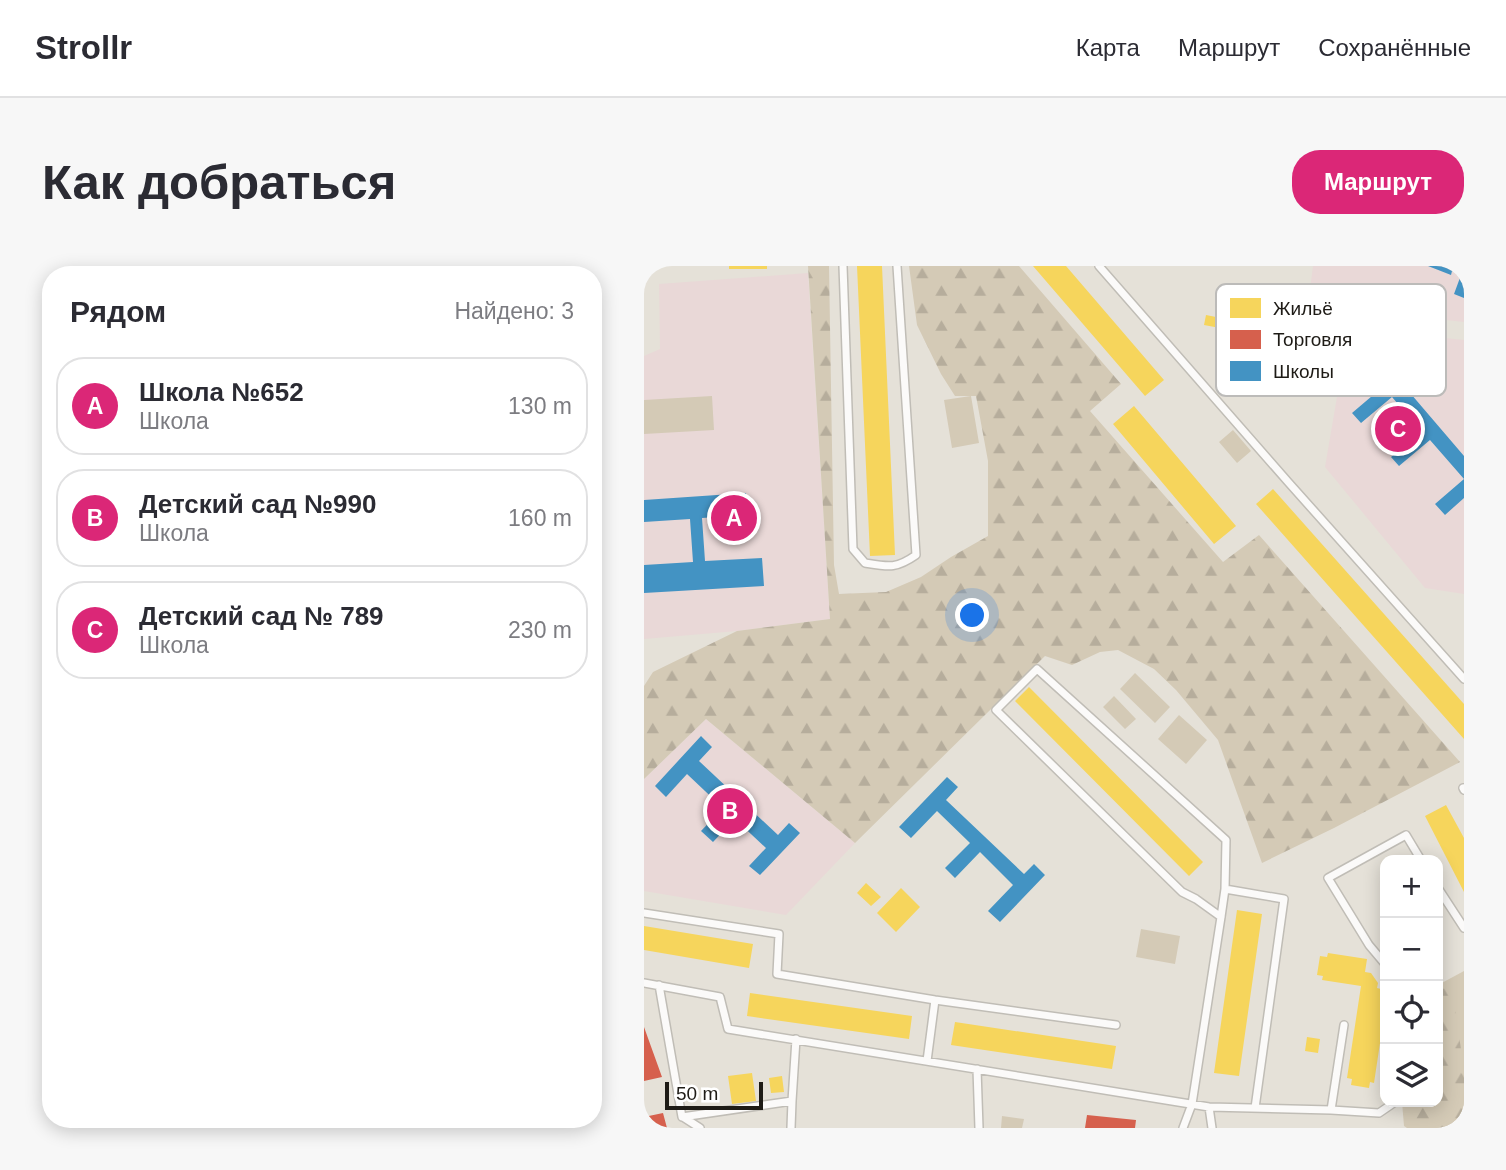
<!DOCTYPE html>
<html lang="ru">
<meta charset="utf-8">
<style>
body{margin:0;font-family:Arial,sans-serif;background:#f7f7f7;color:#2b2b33}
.controls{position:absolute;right:21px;bottom:21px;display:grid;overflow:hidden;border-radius:14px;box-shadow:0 4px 18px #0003}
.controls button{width:63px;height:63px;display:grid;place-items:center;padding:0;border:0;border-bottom:2px solid #e1e1e2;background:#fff;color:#2b2b33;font:35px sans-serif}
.scale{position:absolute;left:21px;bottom:18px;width:98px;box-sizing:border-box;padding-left:7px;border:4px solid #1e1b16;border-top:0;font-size:19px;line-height:24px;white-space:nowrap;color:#1e1b16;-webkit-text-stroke:5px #fff;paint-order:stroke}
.you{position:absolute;left:329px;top:350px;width:24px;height:24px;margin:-18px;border:5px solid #fff;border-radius:50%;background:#1a73e8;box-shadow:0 0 0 10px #1a73e833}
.badge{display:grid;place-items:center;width:46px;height:46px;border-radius:50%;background:#db2777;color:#fff;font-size:23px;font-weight:700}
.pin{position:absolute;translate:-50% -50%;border:4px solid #fff;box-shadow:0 2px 7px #0006}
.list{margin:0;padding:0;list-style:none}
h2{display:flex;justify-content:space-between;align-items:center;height:91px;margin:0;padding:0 28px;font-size:30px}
h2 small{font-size:23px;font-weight:400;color:#7c7c81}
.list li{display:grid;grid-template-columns:46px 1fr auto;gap:21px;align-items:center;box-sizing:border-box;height:98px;margin:0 14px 14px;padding:0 14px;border:2px solid #e1e1e2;border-radius:28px}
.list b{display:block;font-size:26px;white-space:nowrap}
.list p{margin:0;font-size:23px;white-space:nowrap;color:#7c7c81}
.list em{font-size:23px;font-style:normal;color:#7c7c81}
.icon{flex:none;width:38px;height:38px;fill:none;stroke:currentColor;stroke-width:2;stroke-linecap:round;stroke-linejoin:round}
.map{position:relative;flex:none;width:820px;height:862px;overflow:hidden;border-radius:28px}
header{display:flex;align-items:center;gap:42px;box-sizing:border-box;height:98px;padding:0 35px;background:#fff;border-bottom:2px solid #e1e1e2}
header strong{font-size:33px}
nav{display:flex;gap:38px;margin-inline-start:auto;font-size:24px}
.intro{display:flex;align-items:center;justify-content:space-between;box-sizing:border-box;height:168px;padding:0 42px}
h1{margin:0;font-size:49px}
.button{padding:18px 32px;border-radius:28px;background:#db2777;color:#fff;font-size:24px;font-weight:700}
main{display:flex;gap:42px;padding:0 42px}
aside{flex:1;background:#fff;border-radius:28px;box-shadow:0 4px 18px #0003}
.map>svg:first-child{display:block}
</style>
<header>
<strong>Strollr</strong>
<nav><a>Карта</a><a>Маршрут</a><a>Сохранённые</a></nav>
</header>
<div class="intro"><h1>Как добраться</h1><a class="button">Маршрут</a></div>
<main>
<aside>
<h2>Рядом<small>Найдено: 3</small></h2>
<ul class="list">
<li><span class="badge">A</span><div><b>Школа №652</b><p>Школа</p></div><em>130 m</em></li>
<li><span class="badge">B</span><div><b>Детский сад №990</b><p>Школа</p></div><em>160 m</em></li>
<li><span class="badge">C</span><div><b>Детский сад № 789</b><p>Школа</p></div><em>230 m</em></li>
</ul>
</aside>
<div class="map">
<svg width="820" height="862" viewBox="0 0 820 862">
<defs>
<pattern id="forest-firs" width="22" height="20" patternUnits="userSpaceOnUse" patternTransform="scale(1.75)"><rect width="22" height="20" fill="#d4cab6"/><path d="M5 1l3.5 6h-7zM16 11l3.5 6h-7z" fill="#b6ad9c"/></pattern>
</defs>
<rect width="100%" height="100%" fill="#e5e1d8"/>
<path fill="#e9d8d7" d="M 669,0 L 820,0 L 820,56 L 664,39 Z
M 164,7 L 186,353 L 93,365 L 0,373 L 0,90 L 16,83 L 15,18 Z
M 780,70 L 820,74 L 820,328 L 781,322 L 681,201 L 694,125 L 759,82 Z
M 62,453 L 211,577 L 142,649 L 0,625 L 0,513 Z"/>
<path fill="#d4cab6" d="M 68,130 L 70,164 L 0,168 L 0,134 Z
M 327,130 L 335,177 L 308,182 L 300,134 Z
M 589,164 L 607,185 L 593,197 L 575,176 Z
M 491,407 L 526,441 L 511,457 L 476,423 Z
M 470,430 L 492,453 L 481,463 L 459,441 Z
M 535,449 L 563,474 L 542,498 L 514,473 Z
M 497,663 L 536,670 L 531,698 L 492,691 Z
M 820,705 L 820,862 L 763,862 L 760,860 L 758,836 L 794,836 L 794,719 Z
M 358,850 L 380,853 L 378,862 L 357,862 Z"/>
<path fill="url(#forest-firs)" d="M 164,0 L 185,0 L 190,299 L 195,328 L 242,326 L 277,311 L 307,291 L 344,270 L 344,195 L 332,130 L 311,130 L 297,108 L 273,59 L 265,0 L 375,0 L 477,118 L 446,145 L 579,296 L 615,269 L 816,496 L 690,562 L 618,597 L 574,474 L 532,424 L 510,403 L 474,384 L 456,386 L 428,399 L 401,390 L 211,577 L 62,453 L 0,513 L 0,420 L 9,406 L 93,365 L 186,353 Z
M 808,722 L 818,790 L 820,794 L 820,862 L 777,862 L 765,845 L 767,836 L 794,836 L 794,723 Z"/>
<path fill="#f6d55c" d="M 85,0 L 123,0 L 123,3 L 85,3 Z
M 213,0 L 238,0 L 251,289 L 226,290 Z
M 389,0 L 422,0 L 520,114 L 501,130 Z
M 562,49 L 577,52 L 576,62 L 560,59 Z
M 490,140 L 592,260 L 570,278 L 469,158 Z
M 629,223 L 820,438 L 820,473 L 612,238 Z
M 385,421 L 559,596 L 545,610 L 371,435 Z
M 802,539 L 820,572 L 820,626 L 781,550 Z
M 222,617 L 237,631 L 227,640 L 213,627 Z
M 257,622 L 276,641 L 252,666 L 233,647 Z
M 593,644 L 618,648 L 595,810 L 570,807 Z
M 0,660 L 109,678 L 105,702 L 0,684 Z
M 684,687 L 723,693 L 721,706 L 727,707 L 734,717 L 733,722 L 741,724 L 741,744 L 730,817 L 726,816 L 725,822 L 707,819 L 708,813 L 703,812 L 717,720 L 678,714 L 679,710 L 673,709 L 676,690 L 683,691 Z
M 106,727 L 268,750 L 265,773 L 103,750 Z
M 311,756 L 472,780 L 468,803 L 307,779 Z
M 663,771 L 676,773 L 674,787 L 661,785 Z
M 108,807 L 112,835 L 88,838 L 84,810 Z
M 138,810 L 140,826 L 127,827 L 125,812 Z"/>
<path fill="#d6604d" d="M 0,761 L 18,811 L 0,815 Z
M 19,847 L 23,862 L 0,862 L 0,851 Z
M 443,849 L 492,854 L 491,862 L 441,862 Z"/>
<path fill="#4393c3" d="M 784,0 L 820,0 L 820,32 L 810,28 L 817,9 L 808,5 L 807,9 Z
M 761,102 L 771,113 L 761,121 L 820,190 L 820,213 L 786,174 L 755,200 L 747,191 L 777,165 L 748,131 L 717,157 L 708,147 Z
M 820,213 L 820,232 L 801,249 L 791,238 Z
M 102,227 L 103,249 L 58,252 L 61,295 L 118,292 L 120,320 L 0,327 L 0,299 L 49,296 L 46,253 L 0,256 L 0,234 Z
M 57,470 L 68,481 L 55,495 L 134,569 L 145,557 L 156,567 L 116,609 L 105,600 L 122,582 L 91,553 L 69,576 L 57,565 L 79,542 L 43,508 L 22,531 L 11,520 Z
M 303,511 L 314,521 L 302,534 L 380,608 L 390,598 L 401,609 L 356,656 L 344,645 L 369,619 L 336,586 L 311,612 L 301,602 L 326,577 L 293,545 L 267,572 L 255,561 Z"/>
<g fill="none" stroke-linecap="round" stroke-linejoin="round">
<g stroke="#c0bdb6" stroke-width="10">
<path id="lane" d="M 199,0 L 209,283 L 221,297 C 245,301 252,303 272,289 L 253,0
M 455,0 L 645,217 L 820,413
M 626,113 L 636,51
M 819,522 L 820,524
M 794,622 L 820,662
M 581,623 L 640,633 L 611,842
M 0,647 L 135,668 L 133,708 L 291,734 L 472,759
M 741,698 L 725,679 L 684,612 L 762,569 L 777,594
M 0,717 L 76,731 L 84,763 L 565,841 L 687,844 L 735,847 L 751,836
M 15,719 L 38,851 L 148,835 L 152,773
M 283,795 L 291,734
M 333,803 L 335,862
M 565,841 L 568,862
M 687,844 L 700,759
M 39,851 L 56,862
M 147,862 L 148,835
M 539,862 L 548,838 L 577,651 L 581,623 L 582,574 L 393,403 L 352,444 L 538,626 L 552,633 L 577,651"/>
</g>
<use href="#lane" stroke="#fbfaf9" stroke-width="7"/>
</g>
<rect x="572" y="18" width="230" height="112" rx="10" fill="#fff" stroke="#bcbbb9" stroke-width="2"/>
<rect x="586" y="32" width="31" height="20" fill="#f6d55c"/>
<rect x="586" y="64" width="31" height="19" fill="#d6604d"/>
<rect x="586" y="95" width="31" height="20" fill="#4393c3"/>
<g font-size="19" fill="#1e1b16">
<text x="629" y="49">Жильё</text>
<text x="629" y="80">Торговля</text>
<text x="629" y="112">Школы</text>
</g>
</svg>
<div class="controls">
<button>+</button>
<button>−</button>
<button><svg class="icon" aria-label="locate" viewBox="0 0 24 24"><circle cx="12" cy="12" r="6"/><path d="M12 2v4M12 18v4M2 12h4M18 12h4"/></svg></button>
<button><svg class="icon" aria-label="layers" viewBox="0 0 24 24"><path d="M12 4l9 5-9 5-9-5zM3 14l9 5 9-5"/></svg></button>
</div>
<div class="scale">50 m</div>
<div class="you"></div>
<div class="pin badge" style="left:90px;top:252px">A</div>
<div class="pin badge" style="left:86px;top:545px">B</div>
<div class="pin badge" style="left:754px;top:163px">C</div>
</div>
</main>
